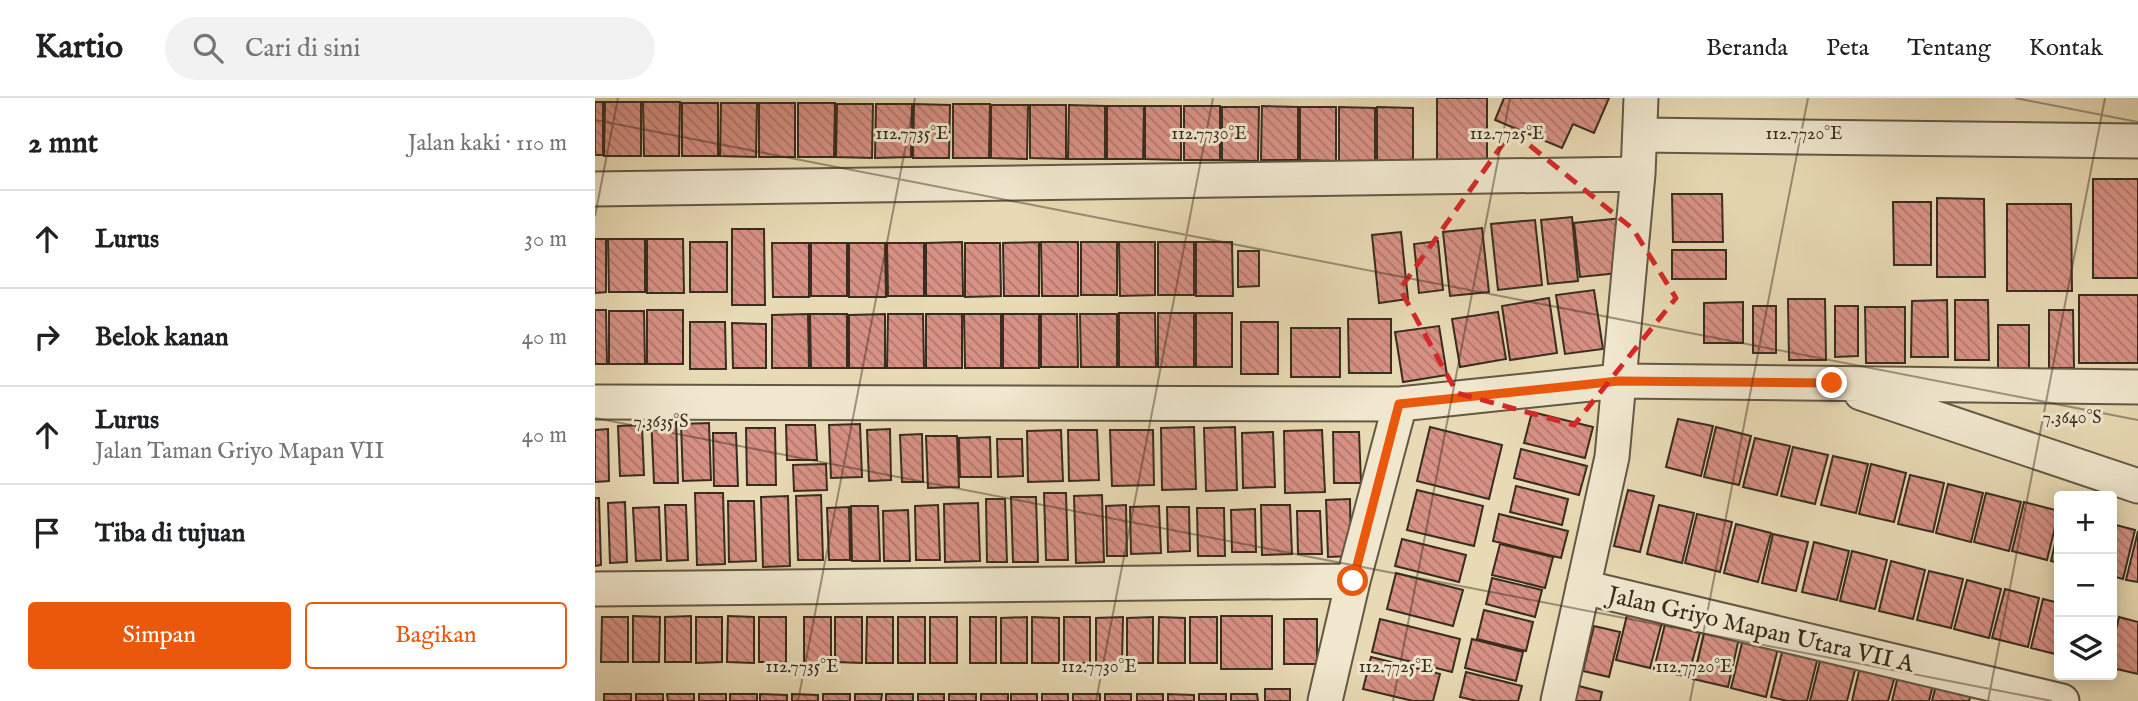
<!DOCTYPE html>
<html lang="id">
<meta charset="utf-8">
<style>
body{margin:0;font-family:"IM FELL English",serif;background:#f2f2f2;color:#202124}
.controls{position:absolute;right:21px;bottom:21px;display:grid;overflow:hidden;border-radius:7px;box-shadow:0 4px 18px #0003}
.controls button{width:63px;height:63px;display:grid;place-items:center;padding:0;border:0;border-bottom:2px solid #e0e0e0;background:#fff;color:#202124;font:35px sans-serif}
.stop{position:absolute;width:21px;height:21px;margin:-16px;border:5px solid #ea580c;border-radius:50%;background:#fff}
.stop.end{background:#ea580c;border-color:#fff;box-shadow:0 2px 7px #0008}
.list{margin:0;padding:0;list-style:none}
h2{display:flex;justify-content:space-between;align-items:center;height:91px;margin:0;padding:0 28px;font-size:30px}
h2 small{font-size:23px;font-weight:400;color:#757577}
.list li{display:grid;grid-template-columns:46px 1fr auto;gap:21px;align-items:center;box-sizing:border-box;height:98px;padding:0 28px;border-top:2px solid #e0e0e0}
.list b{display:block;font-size:26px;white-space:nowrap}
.list p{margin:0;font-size:23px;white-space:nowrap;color:#757577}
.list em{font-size:23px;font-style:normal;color:#757577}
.actions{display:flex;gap:14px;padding:21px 28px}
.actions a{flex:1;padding:16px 0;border:2px solid #ea580c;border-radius:7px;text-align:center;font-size:24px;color:#ea580c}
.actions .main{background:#ea580c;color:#fff}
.icon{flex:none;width:38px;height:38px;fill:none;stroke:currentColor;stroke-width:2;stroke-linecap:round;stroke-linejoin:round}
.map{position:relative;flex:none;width:1543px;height:603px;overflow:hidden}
header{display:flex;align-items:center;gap:42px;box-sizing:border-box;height:98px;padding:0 35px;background:#fff;border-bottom:2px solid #e0e0e0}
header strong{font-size:33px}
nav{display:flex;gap:38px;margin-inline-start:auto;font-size:24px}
.search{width:490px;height:63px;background:#f2f2f2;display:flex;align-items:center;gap:18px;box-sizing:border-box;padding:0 24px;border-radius:38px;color:#757577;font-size:26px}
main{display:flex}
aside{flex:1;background:#fff}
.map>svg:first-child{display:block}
</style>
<header>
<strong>Kartio</strong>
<div class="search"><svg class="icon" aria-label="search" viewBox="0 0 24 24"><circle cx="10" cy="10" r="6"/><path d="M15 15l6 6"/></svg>Cari di sini</div>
<nav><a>Beranda</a><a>Peta</a><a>Tentang</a><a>Kontak</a></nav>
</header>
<main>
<aside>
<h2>2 mnt<small>Jalan kaki · 110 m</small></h2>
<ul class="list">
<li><svg class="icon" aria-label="ahead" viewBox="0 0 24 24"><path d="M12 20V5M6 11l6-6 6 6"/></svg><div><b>Lurus</b></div><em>30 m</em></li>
<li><svg class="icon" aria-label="right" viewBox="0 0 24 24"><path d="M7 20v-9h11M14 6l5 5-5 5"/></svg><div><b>Belok kanan</b></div><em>40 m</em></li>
<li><svg class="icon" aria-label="ahead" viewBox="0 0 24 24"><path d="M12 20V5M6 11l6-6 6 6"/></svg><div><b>Lurus</b><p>Jalan Taman Griyo Mapan VII</p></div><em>40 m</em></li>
<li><svg class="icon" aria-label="arrive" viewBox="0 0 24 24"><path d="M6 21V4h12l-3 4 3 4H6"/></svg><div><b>Tiba di tujuan</b></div></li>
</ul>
<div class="actions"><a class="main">Simpan</a><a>Bagikan</a></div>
</aside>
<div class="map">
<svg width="1543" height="603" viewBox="0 0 1543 603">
<defs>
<pattern id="building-back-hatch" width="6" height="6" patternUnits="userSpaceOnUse" patternTransform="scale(1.75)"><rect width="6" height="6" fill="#d89185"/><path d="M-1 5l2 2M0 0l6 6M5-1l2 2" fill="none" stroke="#b0776c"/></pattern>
</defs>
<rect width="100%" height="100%" fill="#e8dab4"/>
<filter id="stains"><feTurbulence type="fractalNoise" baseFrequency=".00286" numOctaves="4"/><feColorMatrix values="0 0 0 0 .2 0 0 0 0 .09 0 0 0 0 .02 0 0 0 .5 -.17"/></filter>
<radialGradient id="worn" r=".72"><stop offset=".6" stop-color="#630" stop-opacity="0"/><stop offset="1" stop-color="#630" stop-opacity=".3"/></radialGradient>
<path fill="url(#building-back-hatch)" stroke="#382d1f" stroke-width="2" d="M 842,0 L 892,0 L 892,64 L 842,64 Z
M 909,0 L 1014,0 L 999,35 L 978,26 L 967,50 L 900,22 Z
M 0,4 L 8,4 L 8,57 L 0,57 Z
M 10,4 L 46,4 L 46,58 L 9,58 Z
M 48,4 L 85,4 L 84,58 L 49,58 Z
M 87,5 L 123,5 L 123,58 L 87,58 Z
M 126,5 L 162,5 L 161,59 L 125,58 Z
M 164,5 L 200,5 L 200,59 L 164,59 Z
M 203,5 L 240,5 L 239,59 L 203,59 Z
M 242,6 L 278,6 L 277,60 L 241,59 Z
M 281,6 L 317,6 L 316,59 L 280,60 Z
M 319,6 L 355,7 L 354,60 L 318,60 Z
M 358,6 L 395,6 L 394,60 L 358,60 Z
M 396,7 L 433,7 L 432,61 L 396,60 Z
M 435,7 L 471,7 L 471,61 L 435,60 Z
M 474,7 L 510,8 L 510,61 L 473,61 Z
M 512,8 L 549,8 L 548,61 L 512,61 Z
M 550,8 L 586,8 L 586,62 L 550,61 Z
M 589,8 L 625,8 L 625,62 L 589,62 Z
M 667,8 L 703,9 L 703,62 L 666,62 Z
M 627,9 L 664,9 L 663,63 L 627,62 Z
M 705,9 L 741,9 L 741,63 L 705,62 Z
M 744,9 L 780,10 L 780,63 L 744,63 Z
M 782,9 L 818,10 L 818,63 L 782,63 Z
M 1498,81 L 1543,81 L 1543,180 L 1498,180 Z
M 1077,96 L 1127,96 L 1128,144 L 1078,144 Z
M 1342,100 L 1389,101 L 1390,179 L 1342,179 Z
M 1298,104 L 1336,104 L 1336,167 L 1299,167 Z
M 1412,106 L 1476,106 L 1477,193 L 1412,193 Z
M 977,119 L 983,183 L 953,186 L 946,122 Z
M 1027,120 L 1033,174 L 985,179 L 979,125 Z
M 940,122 L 947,187 L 903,192 L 896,126 Z
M 887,130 L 894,194 L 855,198 L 848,134 Z
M 137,131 L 169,131 L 170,207 L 137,207 Z
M 806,134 L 813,201 L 784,205 L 777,137 Z
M 0,141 L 11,141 L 11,194 L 0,195 Z
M 13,141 L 50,141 L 50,194 L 14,194 Z
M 52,141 L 88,141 L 89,195 L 52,195 Z
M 843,143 L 848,192 L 824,195 L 819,146 Z
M 95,144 L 132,144 L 132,194 L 95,194 Z
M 367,144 L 368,198 L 331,198 L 331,145 Z
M 444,144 L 444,198 L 409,198 L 408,145 Z
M 446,144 L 483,144 L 483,198 L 447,198 Z
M 486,144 L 522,144 L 522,197 L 486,197 Z
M 524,144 L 560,144 L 560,197 L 525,198 Z
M 563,144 L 599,144 L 599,197 L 563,197 Z
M 601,144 L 637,144 L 638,198 L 601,198 Z
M 177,145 L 214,145 L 214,199 L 178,199 Z
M 216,145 L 252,145 L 252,198 L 216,198 Z
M 254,145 L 290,145 L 291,199 L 254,199 Z
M 292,145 L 329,145 L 329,198 L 293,198 Z
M 370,145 L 405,145 L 406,198 L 370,199 Z
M 1077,152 L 1131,152 L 1131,181 L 1077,181 Z
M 643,153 L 664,153 L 664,188 L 643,189 Z
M 999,192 L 1008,251 L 970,256 L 961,197 Z
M 1484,197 L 1543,197 L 1543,265 L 1484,265 Z
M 954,200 L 962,255 L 915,262 L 907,208 Z
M 1193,201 L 1230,201 L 1231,262 L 1194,262 Z
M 1352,202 L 1353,259 L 1316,259 L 1317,203 Z
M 1360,202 L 1393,202 L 1394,262 L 1360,262 Z
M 1148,204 L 1148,245 L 1109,245 L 1109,205 Z
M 1158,208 L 1181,208 L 1181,255 L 1158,255 Z
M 1240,208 L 1263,208 L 1263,258 L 1240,259 Z
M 1270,209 L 1310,209 L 1310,265 L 1271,265 Z
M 0,212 L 11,212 L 12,266 L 0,266 Z
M 52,212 L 88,212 L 88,266 L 52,266 Z
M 1454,212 L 1478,212 L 1479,270 L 1454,270 Z
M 14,213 L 49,213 L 50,266 L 14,266 Z
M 903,214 L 911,261 L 865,269 L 857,221 Z
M 524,215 L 560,215 L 561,269 L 524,269 Z
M 563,215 L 599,215 L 599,269 L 563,269 Z
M 601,215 L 637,215 L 637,269 L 601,269 Z
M 213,216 L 214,270 L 177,270 L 177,217 Z
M 215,216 L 252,216 L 252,270 L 216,270 Z
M 290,216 L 290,270 L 254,270 L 254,217 Z
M 293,216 L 328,216 L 329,270 L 292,270 Z
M 331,216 L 367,216 L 367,270 L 331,270 Z
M 369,216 L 406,216 L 406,270 L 370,270 Z
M 408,216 L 444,216 L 444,270 L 408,270 Z
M 446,216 L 482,216 L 483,269 L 446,269 Z
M 485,216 L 522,216 L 522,269 L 486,269 Z
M 753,221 L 796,221 L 796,275 L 754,275 Z
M 95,224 L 130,224 L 131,271 L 95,271 Z
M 646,224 L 683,224 L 683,276 L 646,276 Z
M 137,225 L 171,226 L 171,270 L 138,270 Z
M 1403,227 L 1434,227 L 1434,270 L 1403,270 Z
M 844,228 L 852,277 L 808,284 L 800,234 Z
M 696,230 L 745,230 L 745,279 L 696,279 Z
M 937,314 L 998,329 L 990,360 L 929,345 Z
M 56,318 L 81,318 L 83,385 L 59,385 Z
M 1083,321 L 1118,328 L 1106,378 L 1071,369 Z
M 114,325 L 116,382 L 88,383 L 86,326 Z
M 265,326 L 267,379 L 236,380 L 234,327 Z
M 47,327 L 49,377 L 25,378 L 23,328 Z
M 191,327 L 220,327 L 222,362 L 192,362 Z
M 599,329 L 601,391 L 567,392 L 566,330 Z
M 640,329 L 642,392 L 611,393 L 609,330 Z
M 835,329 L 907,347 L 894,401 L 822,383 Z
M 1121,329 L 1156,338 L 1144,387 L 1109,379 Z
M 151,330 L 180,330 L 181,387 L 152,387 Z
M 13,331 L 14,383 L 0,384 L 0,332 Z
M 295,331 L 296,382 L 274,383 L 272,332 Z
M 466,332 L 468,383 L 433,384 L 432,333 Z
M 473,332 L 502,332 L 504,382 L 474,383 Z
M 515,332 L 558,332 L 559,387 L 517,388 Z
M 727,332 L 730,394 L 690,395 L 689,333 Z
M 678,334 L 680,389 L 648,390 L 647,335 Z
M 738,334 L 764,334 L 766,385 L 739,385 Z
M 118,335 L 141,335 L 143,388 L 119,388 Z
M 327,336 L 328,384 L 307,384 L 305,337 Z
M 331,338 L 362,338 L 364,389 L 333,390 Z
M 395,339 L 396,379 L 365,379 L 364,340 Z
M 1160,340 L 1195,348 L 1182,397 L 1148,389 Z
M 402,341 L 427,341 L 428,378 L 403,379 Z
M 1198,349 L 1233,357 L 1220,406 L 1186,398 Z
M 926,351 L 992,368 L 984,397 L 919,380 Z
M 1238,358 L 1273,366 L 1261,415 L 1226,407 Z
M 231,366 L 232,392 L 199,393 L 198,367 Z
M 1276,366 L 1311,375 L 1299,424 L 1264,416 Z
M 1315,377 L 1349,385 L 1338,434 L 1303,426 Z
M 1353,386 L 1388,395 L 1376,444 L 1341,435 Z
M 921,388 L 973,401 L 967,427 L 915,414 Z
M 822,392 L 888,408 L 879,448 L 812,432 Z
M 1033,392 L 1059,398 L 1045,454 L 1019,448 Z
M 100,395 L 128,395 L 130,466 L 102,467 Z
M 449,395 L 471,395 L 473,462 L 451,462 Z
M 1391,395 L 1426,404 L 1414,453 L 1379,444 Z
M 226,397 L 228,462 L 203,462 L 201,398 Z
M 507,397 L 509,464 L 481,465 L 479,398 Z
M 193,398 L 195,468 L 168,469 L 166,399 Z
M 416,399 L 441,399 L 443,464 L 418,464 Z
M 0,400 L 4,400 L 6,467 L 0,468 Z
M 391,401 L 410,401 L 412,464 L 392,464 Z
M 755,401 L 756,458 L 733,459 L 731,402 Z
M 133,403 L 159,403 L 161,463 L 134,464 Z
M 30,404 L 32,464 L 15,465 L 13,405 Z
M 1429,404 L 1464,413 L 1452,462 L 1417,453 Z
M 383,405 L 385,463 L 350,464 L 349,406 Z
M 70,407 L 91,407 L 93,462 L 72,463 Z
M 343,407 L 345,462 L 321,462 L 320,408 Z
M 531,407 L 532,458 L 512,458 L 511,408 Z
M 666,407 L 695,407 L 697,456 L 667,457 Z
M 1064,407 L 1099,415 L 1087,465 L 1052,456 Z
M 256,408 L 283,408 L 285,463 L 257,463 Z
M 564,408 L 566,455 L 536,456 L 535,409 Z
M 64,409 L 66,462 L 41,463 L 38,410 Z
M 254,409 L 255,462 L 234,462 L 232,410 Z
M 572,409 L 594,409 L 595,453 L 573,454 Z
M 602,410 L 629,410 L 630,458 L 603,458 Z
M 660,411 L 661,454 L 637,454 L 636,412 Z
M 313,412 L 315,463 L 289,463 L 288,413 Z
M 702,413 L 725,413 L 727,456 L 703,456 Z
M 904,416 L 973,433 L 966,460 L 898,443 Z
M 1102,416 L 1137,424 L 1125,474 L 1090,465 Z
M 1141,426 L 1176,435 L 1163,484 L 1129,475 Z
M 1517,426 L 1540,432 L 1528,481 L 1517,478 Z
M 1464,428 L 1464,465 L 1456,463 Z
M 1543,433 L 1543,484 L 1531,482 Z
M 1178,436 L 1213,444 L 1201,493 L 1167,485 Z
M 807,441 L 871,457 L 864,484 L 800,468 Z
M 1219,444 L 1254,453 L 1242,502 L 1207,494 Z
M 905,446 L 958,459 L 950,490 L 897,477 Z
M 1257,453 L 1292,462 L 1280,511 L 1245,503 Z
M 1296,463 L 1330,472 L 1318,521 L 1284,513 Z
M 1334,473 L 1368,481 L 1356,530 L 1322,522 Z
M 801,475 L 868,492 L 858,528 L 792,511 Z
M 897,480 L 947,492 L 940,519 L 891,506 Z
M 1372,482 L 1406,491 L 1394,540 L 1359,531 Z
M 1410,491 L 1444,500 L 1433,549 L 1397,540 Z
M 1448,501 L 1464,505 L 1464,557 L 1436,550 Z
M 889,512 L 938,524 L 931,553 L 882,541 Z
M 1033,513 L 1068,521 L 1055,570 L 1021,562 Z
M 38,518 L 65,519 L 64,564 L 38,564 Z
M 96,518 L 96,564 L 70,564 L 70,519 Z
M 133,518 L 159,519 L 159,565 L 132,564 Z
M 626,518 L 677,518 L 677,571 L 626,571 Z
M 7,519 L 33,519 L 33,564 L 6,564 Z
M 101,519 L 127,519 L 127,564 L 101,565 Z
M 164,519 L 191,519 L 191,564 L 164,564 Z
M 209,519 L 236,519 L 236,565 L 209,565 Z
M 240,519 L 267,519 L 267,565 L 240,564 Z
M 272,519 L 298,519 L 298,565 L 271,565 Z
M 303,519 L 330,519 L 330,565 L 303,565 Z
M 335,519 L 362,519 L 362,565 L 335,565 Z
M 375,519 L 401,519 L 401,565 L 375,565 Z
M 432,519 L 432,565 L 406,565 L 406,520 Z
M 437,519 L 464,520 L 464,565 L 437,565 Z
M 469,519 L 495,519 L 495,565 L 469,565 Z
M 528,519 L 527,565 L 501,565 L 501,520 Z
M 558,519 L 558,565 L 532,565 L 532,520 Z
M 564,519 L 590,520 L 590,565 L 563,565 Z
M 595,519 L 622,519 L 622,565 L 595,565 Z
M 1524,519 L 1543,524 L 1543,576 L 1517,570 L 1517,549 Z
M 689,521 L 722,521 L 722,566 L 689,566 Z
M 785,521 L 865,541 L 857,574 L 777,554 Z
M 1071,522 L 1106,531 L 1093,579 L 1059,571 Z
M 999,528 L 1025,534 L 1014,579 L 988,573 Z
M 1110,532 L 1144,540 L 1133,589 L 1098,581 Z
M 877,541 L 928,554 L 921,583 L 870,570 Z
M 1148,541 L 1183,550 L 1171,599 L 1136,590 Z
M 1188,550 L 1223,559 L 1212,603 L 1192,603 L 1176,599 Z
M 776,559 L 845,576 L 838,603 L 818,603 L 768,591 Z
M 1226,559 L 1261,568 L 1252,603 L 1215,603 Z
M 1265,569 L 1300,578 L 1293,603 L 1257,603 Z
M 871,574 L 927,588 L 923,603 L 882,603 L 865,599 Z
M 1303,578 L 1338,587 L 1334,603 L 1297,603 Z
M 1341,587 L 1376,596 L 1374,603 L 1337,603 Z
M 984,588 L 1007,594 L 1005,603 L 980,603 Z
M 670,591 L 695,591 L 695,603 L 670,603 Z
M 9,596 L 36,596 L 36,603 L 9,603 Z
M 41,596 L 68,596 L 68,603 L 41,603 Z
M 72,596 L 99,596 L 99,603 L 73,603 Z
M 104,596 L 131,596 L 131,603 L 104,603 Z
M 135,596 L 162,596 L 162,603 L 135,603 Z
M 165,596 L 192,597 L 192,603 L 165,603 Z
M 197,596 L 223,597 L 223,603 L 197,603 Z
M 228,596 L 255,596 L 255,603 L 228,603 Z
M 260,596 L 287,596 L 286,603 L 260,603 Z
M 291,596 L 318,596 L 318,603 L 291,603 Z
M 323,596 L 349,596 L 349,603 L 323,603 Z
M 354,596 L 381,596 L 381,603 L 354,603 Z
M 386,596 L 413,596 L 413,603 L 386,603 Z
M 416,596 L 442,596 L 442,603 L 416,603 Z
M 447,596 L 473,596 L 473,603 L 447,603 Z
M 478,596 L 505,596 L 505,603 L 478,603 Z
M 510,596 L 536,596 L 536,603 L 510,603 Z
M 542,596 L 568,596 L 568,603 L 542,603 Z
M 573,596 L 599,597 L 599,603 L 573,603 Z
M 604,596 L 631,596 L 631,603 L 604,603 Z
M 636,596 L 662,596 L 663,603 L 636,603 Z"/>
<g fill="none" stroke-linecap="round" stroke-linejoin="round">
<g stroke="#645844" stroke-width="37">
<path id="street" d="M 1045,37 L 1543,43
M 0,91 L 1043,76
M 1266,295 L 1543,388
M 0,304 L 805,306 L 1024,283 L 1543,289
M 988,489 L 1467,603
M 0,491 L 758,483
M 730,603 L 758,483 L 805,306
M 963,603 L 1017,359 L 1043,76 L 1046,0"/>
</g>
<use href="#street" stroke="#f0e7ce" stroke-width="33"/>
</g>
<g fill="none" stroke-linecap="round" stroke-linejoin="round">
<path stroke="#ea580c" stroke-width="9" d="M 758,483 L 804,306 L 1024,283 L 1237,285"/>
</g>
<path fill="none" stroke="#d62828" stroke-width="5" stroke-dasharray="14 9" stroke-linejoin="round" d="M 917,33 L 1038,131 L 1081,200 L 979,327 L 862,295 L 805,191 Z"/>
<path fill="none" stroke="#382d1f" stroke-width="2" stroke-opacity="0.45" d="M 1420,0 L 1543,24M 0,22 L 1543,322M 0,118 L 23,0M 0,320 L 1457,603M 203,603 L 320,0M 501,603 L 618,0M 798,603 L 915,0M 1095,603 L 1213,0M 1393,603 L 1510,0"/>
<g text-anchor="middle" stroke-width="6" stroke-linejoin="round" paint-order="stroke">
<g font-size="24" fill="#382d1f" stroke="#f0e7ce">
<text transform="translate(1166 531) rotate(13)" y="8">Jalan Griyo Mapan Utara VII A</text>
</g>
</g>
<g font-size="18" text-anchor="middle" fill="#382d1f" stroke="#f0e7ce" stroke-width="6" stroke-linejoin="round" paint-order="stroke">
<text x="317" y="41">112.7735°E</text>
<text x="614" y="41">112.7730°E</text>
<text x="912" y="41">112.7725°E</text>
<text x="1209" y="41">112.7720°E</text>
<text x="1477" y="325">7.3640°S</text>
<text x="66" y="329">7.3635°S</text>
<text x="207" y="574">112.7735°E</text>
<text x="504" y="574">112.7730°E</text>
<text x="801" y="574">112.7725°E</text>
<text x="1099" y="574">112.7720°E</text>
</g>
<rect width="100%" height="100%" filter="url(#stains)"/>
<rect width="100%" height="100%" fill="url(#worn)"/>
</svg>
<div class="controls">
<button>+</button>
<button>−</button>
<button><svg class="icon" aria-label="layers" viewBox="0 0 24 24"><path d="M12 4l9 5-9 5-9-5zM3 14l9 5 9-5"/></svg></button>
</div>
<div class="stop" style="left:758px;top:483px"></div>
<div class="stop end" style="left:1237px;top:285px"></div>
</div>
</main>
